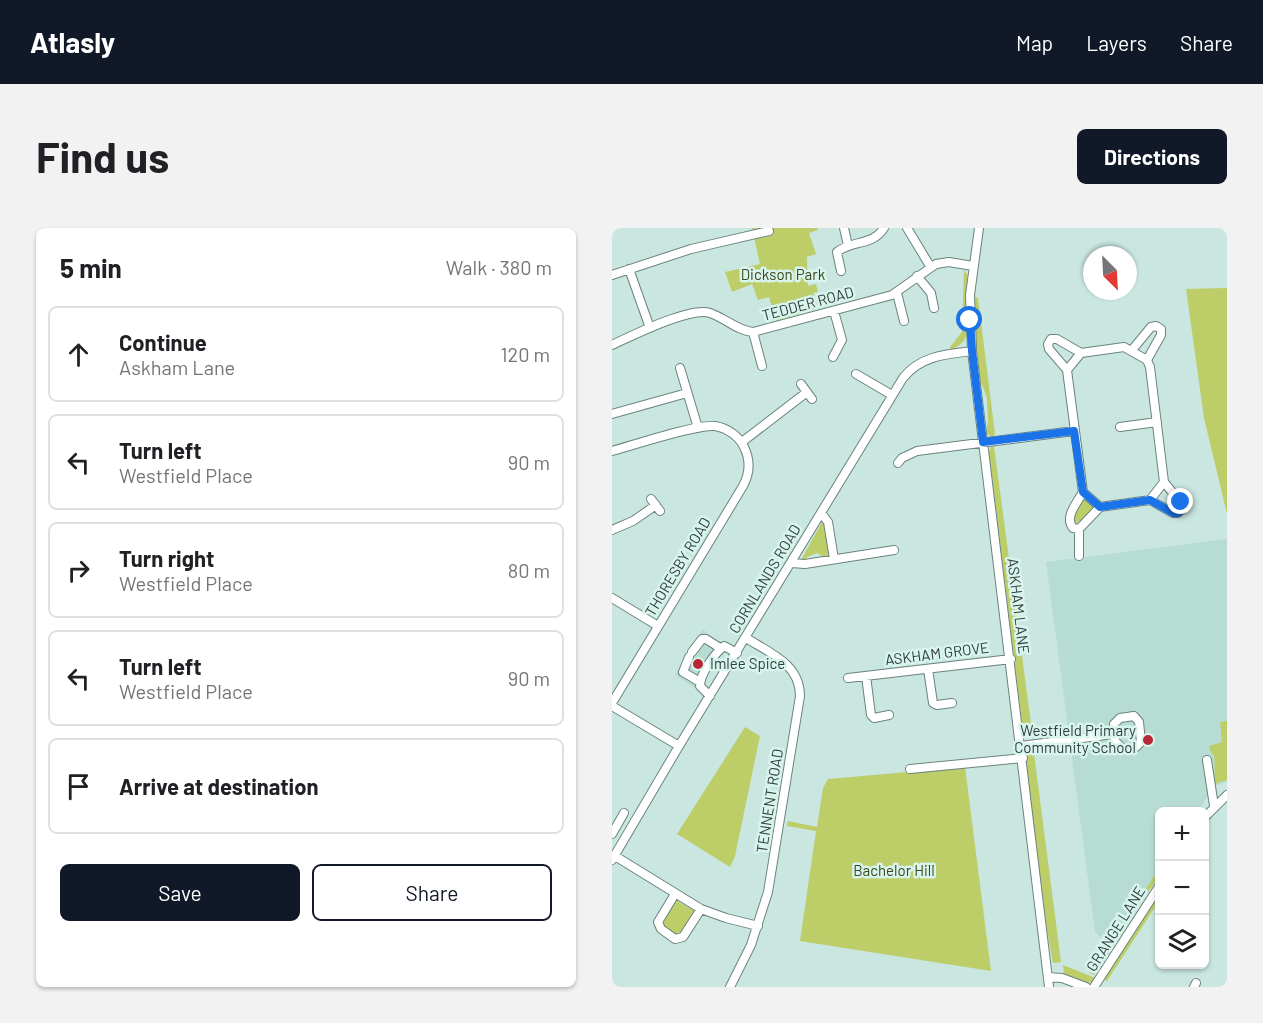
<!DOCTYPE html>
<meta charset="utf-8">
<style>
body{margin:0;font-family:Barlow,sans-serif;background:#f2f2f2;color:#202124}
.controls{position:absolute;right:18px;bottom:18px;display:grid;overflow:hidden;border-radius:9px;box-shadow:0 2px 4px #0004}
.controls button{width:54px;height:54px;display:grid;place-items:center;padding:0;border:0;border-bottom:2px solid #e0e0e0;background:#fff;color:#202124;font:30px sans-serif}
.compass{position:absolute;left:471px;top:18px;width:54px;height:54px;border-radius:50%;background:#fff;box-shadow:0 2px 4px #0004;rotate:156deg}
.stop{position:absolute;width:18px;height:18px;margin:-14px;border:4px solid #1a73e8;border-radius:50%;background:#fff}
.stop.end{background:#1a73e8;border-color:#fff;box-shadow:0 2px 6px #0008}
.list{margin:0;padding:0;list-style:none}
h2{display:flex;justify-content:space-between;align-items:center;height:78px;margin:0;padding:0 24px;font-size:26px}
h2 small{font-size:20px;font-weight:400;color:#757577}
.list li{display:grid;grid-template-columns:39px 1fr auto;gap:18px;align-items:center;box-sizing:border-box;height:96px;margin:0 12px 12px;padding:0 12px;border:2px solid #e0e0e0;border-radius:9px}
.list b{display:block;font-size:22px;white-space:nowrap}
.list p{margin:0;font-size:20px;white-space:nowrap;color:#757577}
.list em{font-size:20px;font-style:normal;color:#757577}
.actions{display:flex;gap:12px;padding:18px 24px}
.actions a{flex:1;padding:14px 0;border:2px solid #111827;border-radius:9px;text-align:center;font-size:21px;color:#111827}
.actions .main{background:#111827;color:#fff}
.icon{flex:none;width:33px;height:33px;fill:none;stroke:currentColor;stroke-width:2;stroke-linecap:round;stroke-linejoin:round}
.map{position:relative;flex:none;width:615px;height:759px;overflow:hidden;border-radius:9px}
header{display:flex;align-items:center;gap:36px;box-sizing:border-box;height:84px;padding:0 30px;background:#111827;color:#fff}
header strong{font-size:28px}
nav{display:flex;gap:33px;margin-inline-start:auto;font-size:21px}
.intro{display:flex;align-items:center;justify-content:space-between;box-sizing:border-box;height:144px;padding:0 36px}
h1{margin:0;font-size:42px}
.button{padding:15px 27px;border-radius:9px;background:#111827;color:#fff;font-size:21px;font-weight:700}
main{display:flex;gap:36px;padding:0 36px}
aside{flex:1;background:#fff;border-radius:9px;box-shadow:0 2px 4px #0004}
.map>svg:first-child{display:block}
</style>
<header>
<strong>Atlasly</strong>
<nav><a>Map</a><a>Layers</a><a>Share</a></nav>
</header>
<div class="intro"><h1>Find us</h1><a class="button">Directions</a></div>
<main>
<aside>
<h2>5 min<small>Walk · 380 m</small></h2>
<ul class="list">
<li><svg class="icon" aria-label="ahead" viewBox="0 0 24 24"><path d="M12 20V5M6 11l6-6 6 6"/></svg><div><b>Continue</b><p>Askham Lane</p></div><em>120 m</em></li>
<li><svg class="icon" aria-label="left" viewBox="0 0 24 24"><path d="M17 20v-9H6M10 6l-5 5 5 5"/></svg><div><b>Turn left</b><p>Westfield Place</p></div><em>90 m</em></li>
<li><svg class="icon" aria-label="right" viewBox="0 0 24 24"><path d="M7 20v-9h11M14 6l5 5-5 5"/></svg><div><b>Turn right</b><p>Westfield Place</p></div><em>80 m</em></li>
<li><svg class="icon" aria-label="left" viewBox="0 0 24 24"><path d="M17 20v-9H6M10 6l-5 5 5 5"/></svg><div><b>Turn left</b><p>Westfield Place</p></div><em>90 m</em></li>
<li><svg class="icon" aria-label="arrive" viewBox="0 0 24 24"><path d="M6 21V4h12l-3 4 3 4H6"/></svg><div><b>Arrive at destination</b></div></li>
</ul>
<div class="actions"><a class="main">Save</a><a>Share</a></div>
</aside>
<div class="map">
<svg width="615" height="759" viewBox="0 0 615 759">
<rect width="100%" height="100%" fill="#cae6e0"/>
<path fill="#b7dcd3" d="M 615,311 L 615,553 L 604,558 L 595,559 L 596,568 L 586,583 L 548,584 L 547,641 L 497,716 L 483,704 L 434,334 Z
M 91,401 L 106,415 L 82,460 L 63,447 Z"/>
<path fill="#bdcd68" d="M 140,0 L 205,0 L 206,2 L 197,5 L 204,26 L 195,29 L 195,32 L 196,58 L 204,56 L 206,64 L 201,65 L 206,80 L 164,93 L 157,69 L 146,72 L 140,56 L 120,64 L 113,44 L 148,36 Z
M 352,42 L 355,46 L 354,108 L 351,114 L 339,123 L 338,119 L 350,104 Z
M 615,60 L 615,286 L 592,190 L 574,61 Z
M 361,68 L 366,70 L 383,206 L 380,210 L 374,204 L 376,193 L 375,170 L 368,151 L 365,137 Z
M 382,218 L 420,503 L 411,503 L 377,224 L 379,219 Z
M 472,271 L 476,272 L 482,278 C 480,285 469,294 462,295 L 459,290 Z
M 210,294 L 215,296 L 217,328 L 213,330 L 205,325 L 193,330 L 197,332 L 189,332 Z
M 615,493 L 615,552 L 603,556 C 602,546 603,536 602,527 L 599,525 L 597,518 L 610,514 L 608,494 Z
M 133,499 L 148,508 L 123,628 L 118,639 L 65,606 Z
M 421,518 L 449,734 L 441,735 L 434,697 L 413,526 L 415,520 Z
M 353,539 L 379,743 L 188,713 L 204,603 L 175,598 L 176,593 L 205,599 L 211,560 L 216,551 Z
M 547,641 L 547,649 L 524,680 L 482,747 L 477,744 Z
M 547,662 L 547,673 L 495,753 L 492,752 Z
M 65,673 L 83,683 L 84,687 L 69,708 L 65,709 L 49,698 L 48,694 L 62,674 Z
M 451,737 L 486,751 C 476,759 464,752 452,747 Z"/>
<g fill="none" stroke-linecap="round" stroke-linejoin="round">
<g stroke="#6a837d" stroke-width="10">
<path id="minor" d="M 232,0 L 236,18
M 295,0 L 318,38
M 367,0 L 358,67 L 360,123 L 437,759
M 17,41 L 38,100
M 229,43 L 225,24 C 240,12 261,18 272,0
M 0,47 L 79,21 L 157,3
M 305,48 L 319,65 L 322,80
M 285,65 L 292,93
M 141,104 L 150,138
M 0,117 C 19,108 79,78 98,85 C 113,90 126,103 141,104 L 280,67 L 324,36 L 337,34 L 361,38
M 512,119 L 535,132 L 538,139 L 552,254 L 538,272 L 488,279 L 471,264 L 455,142 L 469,125 Z
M 520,122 L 539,99 L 544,98 L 549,101 L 549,107 L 535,132
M 221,129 L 230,112 L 222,83
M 68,140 L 86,200
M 455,142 L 437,121 L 436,116 L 439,111 L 445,111 L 469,125
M 244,146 L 280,167
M 189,156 L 200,171
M 0,186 L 75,165
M 508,199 L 545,194
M 130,214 L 195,164
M 0,223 C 22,217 84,196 103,198 C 115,200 127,208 132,219 C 139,233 138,245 131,258 L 0,475
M 286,235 L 290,230 L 305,223 L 462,203
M 471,264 C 465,275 452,289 461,300 L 467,301 L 488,279
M 39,271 L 48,283
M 538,272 L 561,285 L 566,285 L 571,280 L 569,275 L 552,254
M 209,285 L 216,294 L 222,331
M 467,301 L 467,328
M 0,302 L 21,293 L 44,277
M 179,335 L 193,336 L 282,322
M 0,370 L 46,398
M 80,424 L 90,411 L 94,411 L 108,420
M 77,429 L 71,444 L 88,454
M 316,441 L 321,475 L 325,477 L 340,475
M 254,448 L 259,487 L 262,490 L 277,487
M 236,450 L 399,431
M 98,468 L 88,458 C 88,446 102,426 112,418 L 125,425
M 0,478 L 67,518
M 522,488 L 527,494 L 529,514 L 524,519 L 511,521 L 503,513 L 502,496 L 508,490 Z
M 409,518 L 501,506
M 595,532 L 602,578
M 298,541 L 411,530
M 592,590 L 615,567
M 0,606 L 12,585
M 3,628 L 89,681 L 114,690 L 146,698
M 0,632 L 67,518 L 291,150 C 308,128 334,126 360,123
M 63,666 L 46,694 L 49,701 L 63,711 L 71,709 L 89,681
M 436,749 L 450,750 L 474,759
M 118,759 L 139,717 L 156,664 L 188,468 C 188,436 158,425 134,410
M 482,759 L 548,657
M 582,759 L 584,755"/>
</g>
<use href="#minor" stroke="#fff" stroke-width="8"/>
</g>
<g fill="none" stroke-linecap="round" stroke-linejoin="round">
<path stroke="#1a73e8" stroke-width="8" d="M 358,92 L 360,123 L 371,214 L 462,203 L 471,264 L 488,279 L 538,272 L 561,285 L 566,285 L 571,280 L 569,274"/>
</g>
<g fill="#b82834" stroke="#d7f4ed" stroke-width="2">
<circle cx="86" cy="436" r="6"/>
<circle cx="536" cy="512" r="6"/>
</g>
<g text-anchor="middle" stroke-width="5" stroke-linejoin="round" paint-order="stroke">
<g font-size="15" fill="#3f461b" stroke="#d7f4ed">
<text x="171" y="52">Dickson Park</text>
<text x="282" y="648">Bachelor Hill</text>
</g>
<g font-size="15" fill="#323d3b" stroke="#d7f4ed">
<text transform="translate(196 76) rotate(-15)" y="5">TEDDER ROAD</text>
<text transform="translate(66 339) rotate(-59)" y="5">THORESBY ROAD</text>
<text transform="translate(153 351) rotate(-59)" y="5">CORNLANDS ROAD</text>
<text transform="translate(406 378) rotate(83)" y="5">ASKHAM LANE</text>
<text transform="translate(325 426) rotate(-7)" y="5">ASKHAM GROVE</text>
<text transform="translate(158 573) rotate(-81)" y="5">TENNENT ROAD</text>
<text transform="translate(504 701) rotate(-58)" y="5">GRANGE LANE</text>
</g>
<g font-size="15" fill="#323d3b" stroke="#d7f4ed" text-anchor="start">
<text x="98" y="441">Imlee Spice</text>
<text x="524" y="508" text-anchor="end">Westfield Primary<tspan x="524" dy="17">Community School</tspan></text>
</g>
</g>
</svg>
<div class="controls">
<button>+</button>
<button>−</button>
<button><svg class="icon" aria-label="layers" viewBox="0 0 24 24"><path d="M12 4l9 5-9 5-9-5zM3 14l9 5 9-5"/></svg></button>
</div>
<svg class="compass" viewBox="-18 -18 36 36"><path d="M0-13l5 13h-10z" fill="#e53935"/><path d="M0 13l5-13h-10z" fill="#757577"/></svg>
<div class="stop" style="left:358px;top:92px"></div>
<div class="stop end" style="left:569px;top:274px"></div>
</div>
</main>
